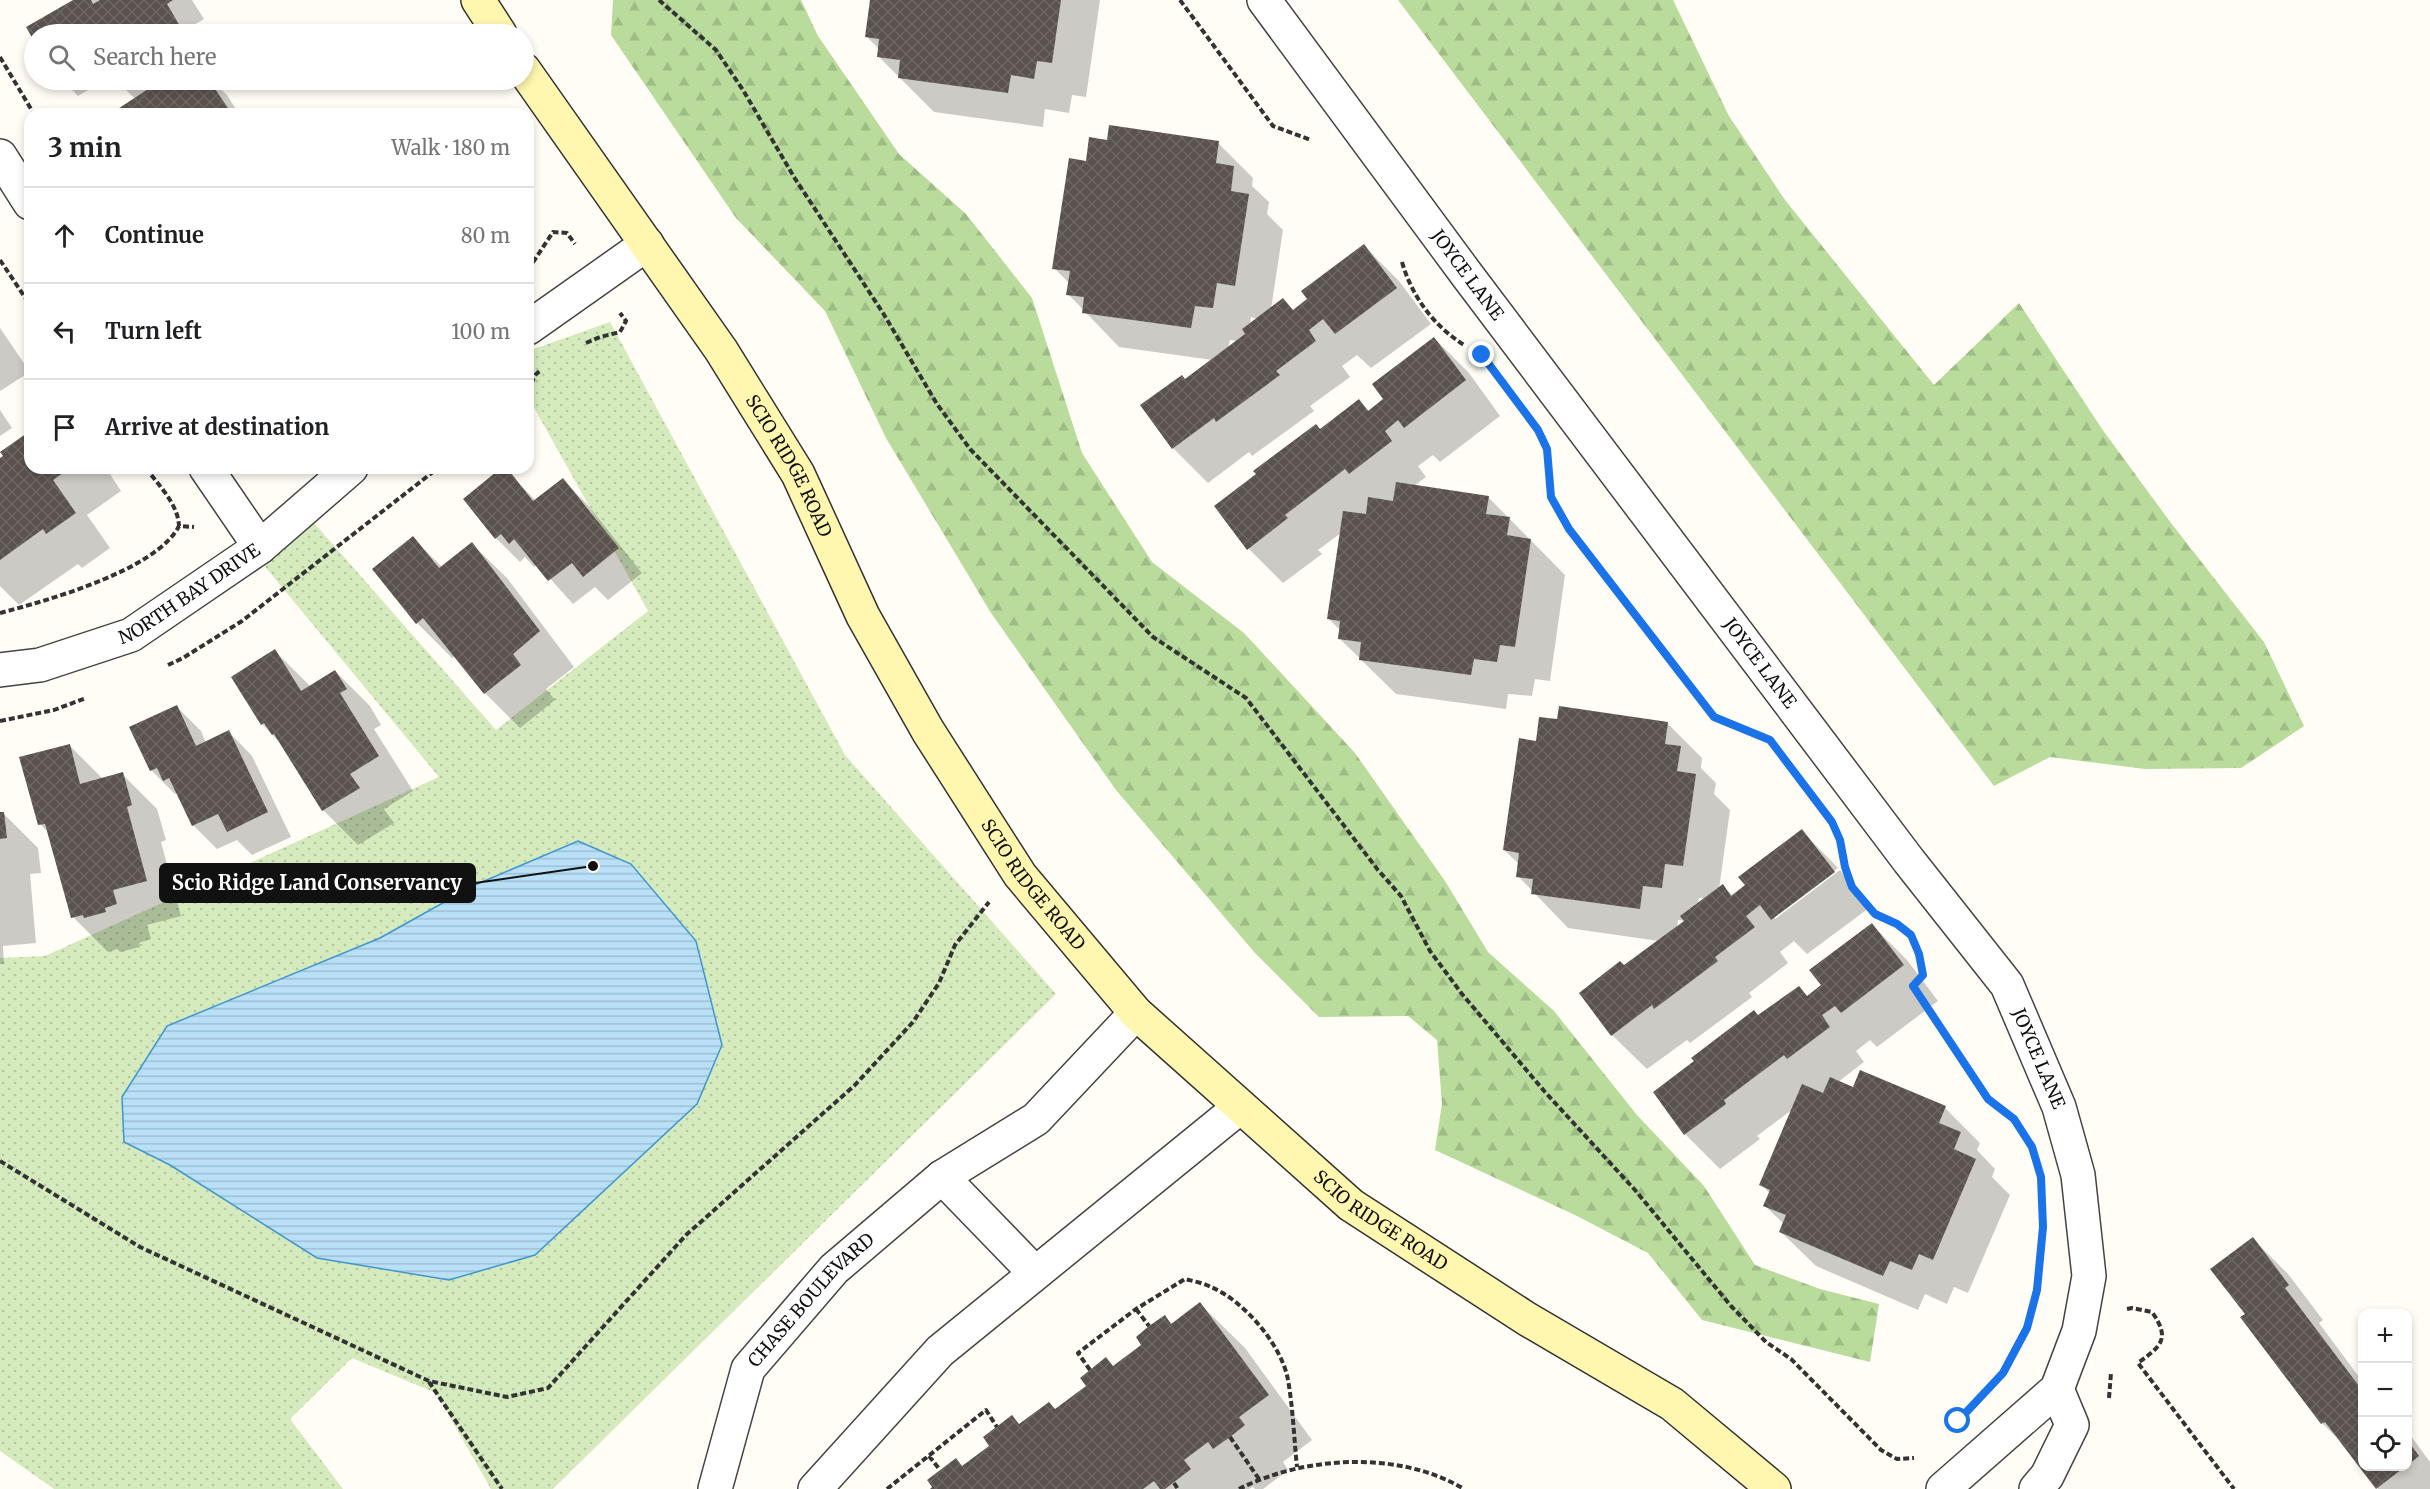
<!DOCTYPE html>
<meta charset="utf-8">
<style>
body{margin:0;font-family:Merriweather,serif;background:#f6f6f6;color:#202124}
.controls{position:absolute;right:18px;bottom:18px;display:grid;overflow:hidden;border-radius:12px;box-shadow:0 3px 9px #0003}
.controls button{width:54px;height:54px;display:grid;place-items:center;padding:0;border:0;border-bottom:2px solid #e0e0e0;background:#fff;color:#202124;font:30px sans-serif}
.stop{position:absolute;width:18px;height:18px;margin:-14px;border:4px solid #1a73e8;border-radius:50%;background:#fff}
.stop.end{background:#1a73e8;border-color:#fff;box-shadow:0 2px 6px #0008}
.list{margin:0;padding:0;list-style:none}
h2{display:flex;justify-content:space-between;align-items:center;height:78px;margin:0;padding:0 24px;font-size:26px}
h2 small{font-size:20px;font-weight:400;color:#757577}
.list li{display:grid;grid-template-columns:39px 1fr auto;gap:18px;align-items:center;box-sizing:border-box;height:96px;padding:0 24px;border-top:2px solid #e0e0e0}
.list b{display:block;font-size:22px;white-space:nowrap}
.list em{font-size:20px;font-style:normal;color:#757577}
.icon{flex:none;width:33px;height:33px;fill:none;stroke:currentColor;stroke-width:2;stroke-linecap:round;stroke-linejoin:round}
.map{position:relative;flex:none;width:2430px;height:1489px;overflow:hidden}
.search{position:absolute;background:#fff;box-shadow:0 3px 9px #0003;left:24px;top:24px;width:510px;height:66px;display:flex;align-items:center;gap:15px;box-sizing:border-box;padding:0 21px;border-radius:33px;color:#757577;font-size:22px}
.panel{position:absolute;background:#fff;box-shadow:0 3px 9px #0003;left:24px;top:108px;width:510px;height:366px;border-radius:18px}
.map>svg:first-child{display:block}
</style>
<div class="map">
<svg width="2430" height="1489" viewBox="0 0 2430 1489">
<defs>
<pattern id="forest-firs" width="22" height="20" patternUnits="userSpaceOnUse" patternTransform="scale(1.5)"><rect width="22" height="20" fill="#b9dc9c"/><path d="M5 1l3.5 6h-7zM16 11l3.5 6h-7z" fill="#9ebc85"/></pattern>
<pattern id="park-dots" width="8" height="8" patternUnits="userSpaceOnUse" patternTransform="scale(1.5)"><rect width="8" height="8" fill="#d5ebbd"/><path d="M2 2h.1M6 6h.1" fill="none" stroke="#b6c8a1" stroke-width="1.8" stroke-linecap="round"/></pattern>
<pattern id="water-rules" width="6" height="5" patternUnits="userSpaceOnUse" patternTransform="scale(1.5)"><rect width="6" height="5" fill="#b9e0f7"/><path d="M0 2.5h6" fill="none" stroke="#9ebfd3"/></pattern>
<pattern id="building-cross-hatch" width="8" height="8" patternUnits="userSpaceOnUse" patternTransform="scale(1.5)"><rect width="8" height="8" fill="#5a524d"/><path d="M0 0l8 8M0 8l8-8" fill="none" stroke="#6d6662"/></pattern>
</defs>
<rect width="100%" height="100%" fill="#fffdf5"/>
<path fill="url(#forest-firs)" d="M 613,0 L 801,0 L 818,36 L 899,154 L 966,214 L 1032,298 L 1082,453 L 1152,562 L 1244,633 L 1355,753 L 1445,881 L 1488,952 L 1554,1011 L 1637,1115 L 1704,1186 L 1755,1265 L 1820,1289 L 1879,1304 L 1870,1362 L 1702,1320 L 1648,1253 L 1575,1215 L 1435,1150 L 1442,1104 L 1437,1040 L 1408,1016 L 1319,1017 L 1255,953 L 1116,790 L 991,613 L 886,438 L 825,311 L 736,218 L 611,35 Z
M 1398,0 L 1673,0 L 1729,116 L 1785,200 L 1934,385 L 2019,303 L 2102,429 L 2171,523 L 2264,642 L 2304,726 L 2241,768 L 2145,769 L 2050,757 L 1994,786 Z"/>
<path fill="url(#park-dots)" d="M 610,322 L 845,755 L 1056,994 L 553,1489 L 491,1489 L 436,1393 L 352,1358 L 290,1419 L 343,1489 L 54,1489 L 0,1451 L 0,958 L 45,956 L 439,777 L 257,557 L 308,516 L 496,730 L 648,611 L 528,397 L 528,351 Z"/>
<path fill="url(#water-rules)" stroke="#3f96cf" stroke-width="1.5" d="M 578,841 L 631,864 L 696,941 L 722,1045 L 697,1104 L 535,1255 L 449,1280 L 317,1258 L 170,1165 L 124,1142 L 122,1097 L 167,1026 L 380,938 L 475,885 Z"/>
<path fill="#0003" fill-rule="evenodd" d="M 76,0 L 192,0 L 204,19 L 189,28 L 193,34 L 34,34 L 34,38 L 28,28 Z
M 872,0 L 1100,0 L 1086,97 L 1072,95 L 1069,113 L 1045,109 L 1043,127 L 934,112 L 878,56 L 879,49 L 866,36 Z
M 62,80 L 105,80 L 78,96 Z
M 116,80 L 175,80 L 181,86 L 190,80 L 211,80 L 227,95 L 239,114 L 113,114 L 135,99 Z
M 1109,142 L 1218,143 L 1253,178 L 1252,186 L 1269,202 L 1267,214 L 1283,230 L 1271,309 L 1283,300 L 1294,311 L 1309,300 L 1364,246 L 1399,281 L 1431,324 L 1371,368 L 1357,355 L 1342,366 L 1350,377 L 1310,406 L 1314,411 L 1252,456 L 1249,452 L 1208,483 L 1173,448 L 1185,380 L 1212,360 L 1119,347 L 1068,294 L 1070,284 L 1054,268 L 1087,163 ZM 1251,317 L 1258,319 L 1250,325 ZM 1230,340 L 1238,341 L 1228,348 Z
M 0,328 L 30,372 L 0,391 Z
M 1434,338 L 1469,373 L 1500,416 L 1440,462 L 1433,455 L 1418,466 L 1426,477 L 1414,486 L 1488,497 L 1565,575 L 1550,681 L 1535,679 L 1532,696 L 1508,694 L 1506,709 L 1396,694 L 1339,638 L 1340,630 L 1329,619 L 1341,533 L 1318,550 L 1322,554 L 1283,583 L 1249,549 L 1320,430 L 1359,401 L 1369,411 L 1385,399 Z
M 0,410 L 12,428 L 0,436 Z
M 30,433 L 30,468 L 106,468 L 121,491 L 87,515 L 110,548 L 82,568 L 78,564 L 19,605 L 0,586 L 0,460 Z
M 504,468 L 536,501 L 563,480 L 587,504 L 642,573 L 608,600 L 595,587 L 573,604 L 537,564 L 534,567 L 525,557 L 520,562 L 496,538 L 466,500 Z
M 413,538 L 442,567 L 472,544 L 507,578 L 574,667 L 546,689 L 555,700 L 520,728 L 485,693 L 455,656 L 452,658 L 417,623 L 374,570 Z
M 275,651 L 311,687 L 335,671 L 370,706 L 381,725 L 374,729 L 413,791 L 384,809 L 394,823 L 358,845 L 323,810 L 282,745 L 262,724 Z
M 177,707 L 201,731 L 206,743 L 229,732 L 252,756 L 291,837 L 252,855 L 237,840 L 217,849 L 193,825 L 177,793 L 175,794 L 151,770 Z
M 1558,721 L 1667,723 L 1702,758 L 1701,768 L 1716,783 L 1714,794 L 1730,810 L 1719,889 L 1723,886 L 1733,896 L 1747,885 L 1802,831 L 1838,868 L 1775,915 L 1775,919 L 1840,870 L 1869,908 L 1807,954 L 1794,941 L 1780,952 L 1788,963 L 1749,993 L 1752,997 L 1690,1043 L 1687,1040 L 1647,1069 L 1612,1035 L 1624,967 L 1659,941 L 1568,928 L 1518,876 L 1519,864 L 1504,850 L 1537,743 ZM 1699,898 L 1706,899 L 1698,904 ZM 1678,920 L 1686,921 L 1677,928 Z
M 69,745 L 103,779 L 122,774 L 157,809 L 166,840 L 161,842 L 181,916 L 147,925 L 151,939 L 139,943 L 140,947 L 120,952 L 117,949 L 108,952 L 73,917 L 50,834 L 40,824 Z
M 0,813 L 3,813 L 38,848 L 41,873 L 30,874 L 36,943 L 3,946 L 4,964 L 0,964 Z
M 1872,925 L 1907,960 L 1938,1001 L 1877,1047 L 1870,1040 L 1856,1051 L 1864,1062 L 1838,1082 L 1854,1089 L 1945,1108 L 1980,1143 L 1977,1150 L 1995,1169 L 1992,1177 L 2010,1195 L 1968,1293 L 1954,1287 L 1947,1304 L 1925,1294 L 1918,1310 L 1816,1266 L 1781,1232 L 1784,1224 L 1765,1206 L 1770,1194 L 1761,1184 L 1793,1109 L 1757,1136 L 1760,1139 L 1720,1169 L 1685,1134 L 1759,1017 L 1808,997 L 1823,986 Z
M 2253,1239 L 2288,1274 L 2323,1320 L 2319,1323 L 2362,1381 L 2362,1466 L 2408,1466 L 2408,1432 L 2430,1462 L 2430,1489 L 2378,1489 L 2345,1446 L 2322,1423 L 2247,1314 Z
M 1200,1304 L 1245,1348 L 1312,1440 L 1283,1462 L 1288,1470 L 1263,1489 L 1255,1489 L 1253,1487 L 1249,1489 L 932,1489 L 956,1460 L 963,1467 L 1020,1425 L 1056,1411 L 1088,1387 L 1106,1359 L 1114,1367 L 1143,1345 L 1165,1317 L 1173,1325 Z"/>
<path fill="url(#building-cross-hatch)" d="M 73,0 L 91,0 L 93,4 L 100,0 L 173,0 L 167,4 L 184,33 L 34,34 L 34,41 L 26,27 Z
M 870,0 L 1061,0 L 1052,63 L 1037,61 L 1034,79 L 1011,75 L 1008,93 L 898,78 L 900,60 L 877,57 L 879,39 L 865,37 Z
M 162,80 L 175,80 L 179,85 L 188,80 L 209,80 L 232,114 L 110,114 Z
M 1109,125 L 1219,141 L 1216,163 L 1234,166 L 1231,191 L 1249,194 L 1235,286 L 1217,283 L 1213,308 L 1195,306 L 1191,328 L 1082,313 L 1084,297 L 1066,295 L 1070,271 L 1052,269 L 1069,158 L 1086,161 L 1089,137 L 1107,140 Z
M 1364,244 L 1397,288 L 1335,334 L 1323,319 L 1309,330 L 1316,341 L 1276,371 L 1280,375 L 1216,422 L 1214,418 L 1172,449 L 1140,405 L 1182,375 L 1185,379 L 1245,334 L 1242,329 L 1283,298 L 1293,310 L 1307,299 L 1301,291 Z
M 1434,337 L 1466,380 L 1404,428 L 1398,420 L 1385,431 L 1392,441 L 1349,474 L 1345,469 L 1285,515 L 1288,518 L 1247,550 L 1214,506 L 1256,474 L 1253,471 L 1316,424 L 1320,429 L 1359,399 L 1368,411 L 1383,399 L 1372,384 Z
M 30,431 L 30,468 L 70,468 L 53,480 L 76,513 L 46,534 L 43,529 L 0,560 L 0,458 L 3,456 L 0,452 Z
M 501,468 L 507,468 L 533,501 L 563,478 L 619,548 L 583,577 L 572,563 L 548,581 L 514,539 L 509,544 L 501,534 L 495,539 L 463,499 Z
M 1396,482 L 1489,496 L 1486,514 L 1510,517 L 1507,535 L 1531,539 L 1515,647 L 1500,645 L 1497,662 L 1474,659 L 1471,675 L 1359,660 L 1361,642 L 1338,639 L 1340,621 L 1327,619 L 1343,511 L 1366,514 L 1368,497 L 1393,501 Z
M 413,536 L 439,568 L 472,542 L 540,631 L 513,654 L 521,665 L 484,694 L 423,618 L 416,624 L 372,569 Z
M 275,649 L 301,691 L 335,670 L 347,689 L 340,693 L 379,756 L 350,774 L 360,788 L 322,811 L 274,734 L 272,735 L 264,723 L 261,725 L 231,677 Z
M 177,705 L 196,746 L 229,730 L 268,812 L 227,832 L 218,814 L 192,826 L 169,778 L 163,781 L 157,768 L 150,771 L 129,727 Z
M 1559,706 L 1668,722 L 1665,744 L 1681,746 L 1677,771 L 1696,774 L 1683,866 L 1665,864 L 1662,888 L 1643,886 L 1640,909 L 1531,894 L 1533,879 L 1516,877 L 1519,853 L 1503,850 L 1519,738 L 1536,741 L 1539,717 L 1557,719 Z
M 70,744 L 80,784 L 123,772 L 132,805 L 127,807 L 147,881 L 113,890 L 117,904 L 105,908 L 106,912 L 84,918 L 83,915 L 71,918 L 45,824 L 38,825 L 19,757 Z
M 0,812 L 4,812 L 7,838 L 0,839 Z
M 1802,829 L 1835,872 L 1771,920 L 1760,905 L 1746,916 L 1755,927 L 1715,957 L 1718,961 L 1654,1009 L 1652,1005 L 1611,1036 L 1579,993 L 1620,961 L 1624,965 L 1684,921 L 1680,916 L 1723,884 L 1731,896 L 1745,885 L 1738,877 Z
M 1872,923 L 1904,965 L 1841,1013 L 1835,1006 L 1822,1015 L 1830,1027 L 1787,1059 L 1784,1055 L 1724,1100 L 1726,1104 L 1684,1135 L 1653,1092 L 1694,1061 L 1691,1058 L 1754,1010 L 1758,1015 L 1799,986 L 1807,996 L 1821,985 L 1809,970 Z
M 1860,1070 L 1946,1106 L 1939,1123 L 1961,1132 L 1954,1149 L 1976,1159 L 1933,1260 L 1919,1254 L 1912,1270 L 1890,1261 L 1883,1276 L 1779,1232 L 1786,1215 L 1763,1206 L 1770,1190 L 1759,1185 L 1802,1084 L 1823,1093 L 1830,1077 L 1853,1087 Z
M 2253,1237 L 2289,1285 L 2285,1288 L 2362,1390 L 2362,1466 L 2406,1466 L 2376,1489 L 2325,1422 L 2321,1424 L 2240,1317 L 2245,1314 L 2210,1269 Z
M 1200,1302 L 1269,1395 L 1239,1417 L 1245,1425 L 1230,1437 L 1213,1449 L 1208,1442 L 1184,1460 L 1191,1469 L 1165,1489 L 1160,1489 L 1154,1481 L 1143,1489 L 930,1489 L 932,1487 L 927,1480 L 956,1458 L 962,1466 L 989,1446 L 983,1437 L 1012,1415 L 1019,1424 L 1049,1402 L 1055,1409 L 1086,1386 L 1080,1378 L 1106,1357 L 1113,1366 L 1141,1345 L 1136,1337 L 1149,1326 L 1165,1315 L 1171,1324 Z
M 2408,1441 L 2419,1456 L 2408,1465 Z"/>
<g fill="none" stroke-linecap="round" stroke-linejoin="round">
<g stroke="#444" stroke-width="36">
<g id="street">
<path id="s1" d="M 1264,0 L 1467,275 L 1909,861 L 2007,985 L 2059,1107 L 2078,1175 L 2089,1276 L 2079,1331 L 2057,1389 L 1943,1489"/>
<path d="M 0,156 L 30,203"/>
<path d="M 528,328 L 647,244"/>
<path d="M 206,468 L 260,547"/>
<path id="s2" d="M 0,670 L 40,665 L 131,635 L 260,547 L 351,468"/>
<path d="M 942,1177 L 1035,1273"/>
<path id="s3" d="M 715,1489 L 748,1369 L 834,1269 L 942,1177 L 1036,1119 L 1136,1013"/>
<path d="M 815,1489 L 940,1351 L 1240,1107"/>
<path d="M 2036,1489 L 2047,1476 L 2072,1425 L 2057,1389"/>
</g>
</g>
<g stroke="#333" stroke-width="36">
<g id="secondary">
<path d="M 478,0 L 500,34"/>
<path id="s4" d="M 524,70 L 721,350 L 798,474 L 863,616 L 928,731 L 1020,875 L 1136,1013 L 1351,1205 L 1527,1319 L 1672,1404 L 1774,1489"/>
</g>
</g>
<path stroke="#333" stroke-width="4" stroke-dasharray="6 3" stroke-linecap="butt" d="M 659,0 L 716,50 L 743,90 L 794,177 L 883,313 L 937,404 L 970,449 L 1153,637 L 1246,698 L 1378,870 L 1401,896 L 1430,951 L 1462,994 L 1545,1092 L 1635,1190 L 1731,1306 L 1766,1342 L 1791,1359 L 1881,1450 L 1897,1459 L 1914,1458
M 1180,0 L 1273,126 L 1311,140
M 0,57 L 34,114
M 0,260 L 30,305
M 1402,262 C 1412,297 1434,326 1464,345
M 528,270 L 553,232 L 567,233 L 575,244
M 586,343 L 600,337 L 620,332 L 626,321 L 620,313
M 528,392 L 535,375 L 541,370
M 1547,454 L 1551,497 L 1569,529 L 1714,717 L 1760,735
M 146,468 C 159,486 178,504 179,526
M 0,613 C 46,601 157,570 179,526 L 194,527
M 168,665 L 183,658 L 242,621 L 438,468
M 0,721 L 54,710 L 86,698
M 1840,843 C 1845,869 1853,902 1879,915 C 1889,921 1903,926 1911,935 C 1919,945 1921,963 1923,975 L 1913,986 L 1988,1099 L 2014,1119 L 2018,1125
M 0,1161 L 140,1247 L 429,1381 L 507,1397 L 548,1388 L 686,1235 L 855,1085 L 913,1022 L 939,983 L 955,945 L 989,902
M 1136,1309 L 1149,1326
M 2127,1309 L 2132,1308 L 2152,1312 C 2171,1339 2161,1346 2138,1363 L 2234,1489
M 1090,1370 L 1078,1353 L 1136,1309 L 1185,1279 C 1193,1281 1203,1283 1211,1287 C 1243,1300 1282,1345 1288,1380 C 1293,1408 1294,1438 1297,1467
M 429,1382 L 502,1489
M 1989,1389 C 2026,1348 2035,1303 2041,1250
M 2109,1398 L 2111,1373
M 1230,1437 L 1259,1479
M 929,1456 L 940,1470
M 1174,1483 L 1178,1489
M 887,1489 L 986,1410 L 997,1427
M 1239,1489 C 1304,1456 1399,1450 1464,1489"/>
<use href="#street" stroke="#fff" stroke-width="33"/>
<use href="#secondary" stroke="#fff6b0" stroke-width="33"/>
</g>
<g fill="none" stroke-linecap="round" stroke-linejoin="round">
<path stroke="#1a73e8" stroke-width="8" d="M 1482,355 L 1538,430 L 1547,449 L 1551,497 L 1569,529 L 1714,717 L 1770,740 L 1832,822 L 1840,840 L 1845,867 L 1852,887 L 1875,914 L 1897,924 L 1911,935 L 1919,954 L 1923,975 L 1913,986 L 1988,1099 L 2014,1119 L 2032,1147 L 2041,1177 L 2043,1227 L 2037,1290 L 2027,1328 L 2003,1373 L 1958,1421"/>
</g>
<g text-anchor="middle" stroke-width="6" stroke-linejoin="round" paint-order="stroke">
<g font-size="18" fill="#111" stroke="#fff">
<text dy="6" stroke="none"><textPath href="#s1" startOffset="342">JOYCE LANE</textPath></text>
<text dy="6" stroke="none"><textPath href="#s4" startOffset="477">SCIO RIDGE ROAD</textPath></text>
<text dy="6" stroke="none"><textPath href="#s2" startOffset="207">NORTH BAY DRIVE</textPath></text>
<text dy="6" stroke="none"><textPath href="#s1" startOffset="828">JOYCE LANE</textPath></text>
<text dy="6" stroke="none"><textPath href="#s4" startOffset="963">SCIO RIDGE ROAD</textPath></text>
<text dy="6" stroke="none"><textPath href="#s1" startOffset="1314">JOYCE LANE</textPath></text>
<text dy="6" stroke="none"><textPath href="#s4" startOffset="1449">SCIO RIDGE ROAD</textPath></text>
<text dy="6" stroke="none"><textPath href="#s3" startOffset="218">CHASE BOULEVARD</textPath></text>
</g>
</g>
<path fill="none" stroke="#111" stroke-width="2" d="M593 866L475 883"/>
<circle fill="#111" stroke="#fff" stroke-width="2" cx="593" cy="866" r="6"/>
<rect fill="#111" stroke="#111" stroke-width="2" x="160" y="864" width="315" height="38" rx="6"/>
<g font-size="20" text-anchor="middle" font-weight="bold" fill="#fff">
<text x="317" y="890">Scio Ridge Land Conservancy</text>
</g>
</svg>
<div class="controls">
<button>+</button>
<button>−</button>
<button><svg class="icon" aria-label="locate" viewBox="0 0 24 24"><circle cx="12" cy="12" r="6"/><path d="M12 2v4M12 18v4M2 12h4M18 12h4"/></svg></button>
</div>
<div class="stop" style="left:1958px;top:1421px"></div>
<div class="stop end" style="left:1482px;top:355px"></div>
<div class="search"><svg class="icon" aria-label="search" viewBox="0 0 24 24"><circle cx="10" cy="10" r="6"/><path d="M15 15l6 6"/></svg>Search here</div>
<section class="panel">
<h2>3 min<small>Walk · 180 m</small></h2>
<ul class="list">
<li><svg class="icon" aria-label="ahead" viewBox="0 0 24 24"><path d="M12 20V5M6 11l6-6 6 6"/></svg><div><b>Continue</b></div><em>80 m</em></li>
<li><svg class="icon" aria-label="left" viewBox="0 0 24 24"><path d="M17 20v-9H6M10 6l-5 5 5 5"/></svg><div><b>Turn left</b></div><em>100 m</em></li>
<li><svg class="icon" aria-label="arrive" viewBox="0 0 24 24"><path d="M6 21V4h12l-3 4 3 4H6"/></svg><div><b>Arrive at destination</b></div></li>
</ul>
</section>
</div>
